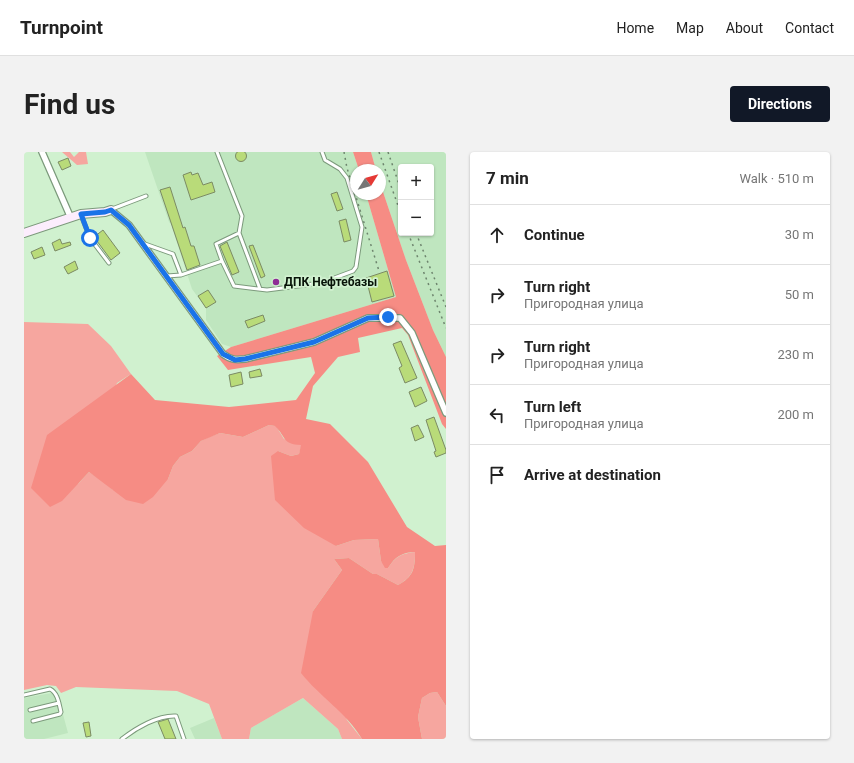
<!DOCTYPE html>
<meta charset="utf-8">
<style>
body{margin:0;font-family:Roboto,sans-serif;background:#f2f2f2;color:#222}
.controls{position:absolute;right:12px;top:12px;display:grid;overflow:hidden;border-radius:4px;box-shadow:0 1px 3px #0004}
.controls button{width:36px;height:36px;display:grid;place-items:center;padding:0;border:0;border-bottom:1px solid #e0e0e0;background:#fff;color:#222;font:20px sans-serif}
.compass{position:absolute;left:326px;top:12px;width:36px;height:36px;border-radius:50%;background:#fff;box-shadow:0 1px 3px #0004;rotate:53deg}
.stop{position:absolute;width:12px;height:12px;margin:-9px;border:3px solid #1a73e8;border-radius:50%;background:#fff}
.stop.end{background:#1a73e8;border-color:#fff;box-shadow:0 1px 4px #0008}
.list{margin:0;padding:0;list-style:none}
h2{display:flex;justify-content:space-between;align-items:center;height:52px;margin:0;padding:0 16px;font-size:17px}
h2 small{font-size:13px;font-weight:400;color:#767676}
.list li{display:grid;grid-template-columns:26px 1fr auto;gap:12px;align-items:center;box-sizing:border-box;height:60px;padding:0 16px;border-top:1px solid #e0e0e0}
.list b{display:block;font-size:15px;white-space:nowrap}
.list p{margin:0;font-size:13px;white-space:nowrap;color:#767676}
.list em{font-size:13px;font-style:normal;color:#767676}
.icon{flex:none;width:22px;height:22px;fill:none;stroke:currentColor;stroke-width:2;stroke-linecap:round;stroke-linejoin:round}
.map{position:relative;flex:none;width:422px;height:587px;overflow:hidden;border-radius:4px}
header{display:flex;align-items:center;gap:24px;box-sizing:border-box;height:56px;padding:0 20px;background:#fff;border-bottom:1px solid #e0e0e0}
header strong{font-size:19px}
nav{display:flex;gap:22px;margin-inline-start:auto;font-size:14px}
.intro{display:flex;align-items:center;justify-content:space-between;box-sizing:border-box;height:96px;padding:0 24px}
h1{margin:0;font-size:28px}
.button{padding:10px 18px;border-radius:4px;background:#111827;color:#fff;font-size:14px;font-weight:700}
main{display:flex;gap:24px;padding:0 24px}
aside{flex:1;background:#fff;border-radius:4px;box-shadow:0 1px 3px #0004}
.map>svg:first-child{display:block}
</style>
<header>
<strong>Turnpoint</strong>
<nav><a>Home</a><a>Map</a><a>About</a><a>Contact</a></nav>
</header>
<div class="intro"><h1>Find us</h1><a class="button">Directions</a></div>
<main>
<div class="map">
<svg width="422" height="587" viewBox="0 0 422 587">
<rect width="100%" height="100%" fill="#d0f1cf"/>
<path fill="#bfe6bf" fill-rule="evenodd" d="M 121,0 L 329,0 L 335,18 L 332,18 L 332,42 L 342,42 L 372,145 L 207,195 L 198,192 L 182,168 L 182,156 L 168,137 L 147,72 L 145,70 Z
M 347,0 L 422,0 L 422,205 L 409,178 L 382,108 L 356,31 L 356,18 L 352,18 ZM 377,15 L 407,15 L 407,81 L 377,81 Z
M 33,540 L 44,581 L 20,587 L 0,587 L 0,546 Z
M 279,546 L 314,577 L 318,587 L 225,587 L 227,576 Z
M 190,566 L 198,587 L 171,587 L 166,576 Z"/>
<path fill="#f6a69f" d="M 38,0 L 46,0 L 50,5 L 55,0 L 62,0 L 64,12 L 53,13 Z
M 0,170 L 64,172 L 87,194 L 107,222 L 93,231 L 54,332 L 65,320 L 80,330 L 89,338 L 144,327 L 149,314 L 156,305 L 168,299 L 177,289 L 185,285 L 196,281 L 219,285 L 245,273 L 252,274 L 260,287 L 278,292 L 275,302 L 267,304 L 254,299 L 312,394 L 330,388 L 354,387 L 357,409 L 364,416 C 371,405 378,401 391,400 C 391,416 389,425 374,433 L 353,422 L 349,422 L 325,406 L 310,407 L 318,418 L 289,459 L 323,568 L 338,587 L 318,587 L 314,577 L 279,546 L 227,576 L 225,587 L 198,587 L 185,552 L 153,539 L 52,535 L 37,541 L 32,534 L 23,533 L 0,538 Z
M 413,540 L 422,554 L 422,587 L 398,587 L 394,565 L 398,546 L 406,541 Z"/>
<path fill="#f68c84" d="M 329,0 L 347,0 L 352,18 L 335,18 Z
M 356,31 L 382,108 L 409,178 L 422,205 L 422,277 L 418,272 L 384,183 L 378,176 L 334,186 L 336,200 L 314,205 L 289,234 L 282,267 L 306,272 L 344,310 L 383,375 L 411,394 L 422,393 L 422,554 L 413,540 L 406,541 L 398,546 L 394,565 L 398,587 L 338,587 C 323,561 295,544 277,521 L 289,459 L 318,418 L 310,407 L 325,406 L 349,422 L 353,422 L 374,433 C 389,425 391,417 391,400 C 378,400 371,405 364,416 L 361,416 L 357,409 L 354,387 L 330,388 L 312,394 L 280,376 L 251,348 L 247,304 L 254,299 L 267,304 L 275,302 L 277,293 C 258,292 263,286 251,274 L 245,273 L 219,285 L 196,281 L 177,289 L 168,299 L 156,305 L 149,314 L 144,327 L 129,345 L 119,352 L 102,348 L 65,320 L 38,349 L 26,355 L 7,336 L 23,283 L 107,222 L 131,248 L 205,255 L 272,248 L 291,221 L 287,205 L 204,218 L 193,204 L 207,195 L 372,145 L 342,42 L 356,42 Z"/>
<path fill="#b9db79" stroke="#7b8a64" d="M211.5 4a5.5 5.5 0 1 1 11 0a5.5 5.5 0 1 1-11 0Z
M 44,6 L 47,14 L 38,18 L 34,10 Z
M 167,20 L 168,23 L 174,21 L 179,33 L 188,30 L 191,40 L 167,48 L 159,23 Z
M 146,35 L 159,76 L 161,75 L 167,94 L 170,94 L 176,113 L 163,118 L 136,38 Z
M 313,40 L 319,57 L 313,59 L 307,42 Z
M 322,67 L 327,88 L 320,90 L 315,69 Z
M 79,78 L 96,101 L 87,108 L 70,85 Z
M 36,87 L 38,92 L 46,90 L 47,93 L 31,99 L 28,91 Z
M 203,90 L 215,120 L 208,123 L 196,94 Z
M 229,93 L 241,124 L 237,126 L 225,94 Z
M 18,95 L 21,103 L 10,107 L 7,100 Z
M 51,109 L 54,117 L 44,122 L 40,115 Z
M 363,119 L 370,144 L 348,150 L 342,126 Z
M 184,138 L 192,150 L 182,156 L 174,144 Z
M 239,163 L 241,169 L 224,176 L 221,169 Z
M 377,189 L 393,226 L 381,231 L 375,216 L 378,214 L 369,192 Z
M 236,217 L 238,224 L 226,226 L 225,220 Z
M 217,220 L 219,232 L 207,235 L 205,223 Z
M 397,235 L 403,249 L 391,255 L 385,240 Z
M 410,265 L 422,298 L 422,301 L 412,305 L 410,300 L 412,299 L 402,268 Z
M 394,273 L 400,285 L 391,289 L 387,276 Z
M 144,567 L 152,587 L 141,587 L 134,570 Z
M 65,570 L 67,584 L 62,585 L 59,571 Z"/>
<g fill="none" stroke-linecap="round" stroke-linejoin="round">
<g stroke="#7c9a7c" stroke-width="5">
<path id="lane" d="M 193,0 L 218,64 L 215,81 L 236,137
M 88,57 L 122,44
M 57,63 L 66,86 L 85,111
M 121,92 L 149,102 L 157,123
M 198,109 L 192,92 L 215,81
M 143,124 L 157,123 L 198,109 L 210,134 L 243,138 L 297,131 L 329,119 L 332,115 L 338,75 L 323,26 L 316,17 L 301,8 L 298,0
M 0,543 L 26,537 C 34,541 35,552 37,560 L 36,562 L 9,569
M 6,558 L 35,551
M 98,587 C 112,576 134,563 152,564 L 160,587"/>
</g>
<g stroke="#7c9a7c" stroke-width="8">
<path id="street" d="M 18,0 L 46,64
M 87,58 L 105,73 L 199,202 C 207,208 212,208 221,207 L 290,190 L 344,166 L 376,166 L 388,181 L 422,261"/>
</g>
<g stroke="#7c9a7c" stroke-width="10">
<path id="secondary" d="M 0,81 L 57,62 L 81,60 L 87,58"/>
</g>
<use href="#lane" stroke="#fff" stroke-width="3"/>
<use href="#street" stroke="#fff" stroke-width="5.5"/>
<use href="#secondary" stroke="#fcedfd" stroke-width="8"/>
<path stroke="#6d846d" stroke-width="1.5" stroke-dasharray="2 4" stroke-linecap="butt" d="M 320,0 L 323,16 L 355,119
M 355,0 L 377,62
M 364,0 L 377,38
M 384,81 L 422,176
M 392,81 L 422,155"/>
</g>
<g fill="none" stroke-linecap="round" stroke-linejoin="round">
<path stroke="#1a73e8" stroke-width="5" d="M 66,86 L 57,62 L 81,60 L 87,58 L 105,73 L 199,202 L 211,208 L 221,207 L 290,190 L 344,166 L 364,165"/>
</g>
<circle fill="#8e2d95" stroke="#d0f1cf" stroke-width="1.5" cx="252" cy="130" r="4"/>
<g text-anchor="middle" stroke-width="3.5" stroke-linejoin="round" paint-order="stroke">
<g font-size="12" font-weight="bold" fill="#071308" stroke="#d0f1cf" text-anchor="start">
<text x="260" y="134">ДПК Нефтебазы</text>
</g>
</g>
</svg>
<div class="controls">
<button>+</button>
<button>−</button>
</div>
<svg class="compass" viewBox="-18 -18 36 36"><path d="M0-13l5 13h-10z" fill="#e53935"/><path d="M0 13l5-13h-10z" fill="#767676"/></svg>
<div class="stop" style="left:66px;top:86px"></div>
<div class="stop end" style="left:364px;top:165px"></div>
</div>
<aside>
<h2>7 min<small>Walk · 510 m</small></h2>
<ul class="list">
<li><svg class="icon" aria-label="ahead" viewBox="0 0 24 24"><path d="M12 20V5M6 11l6-6 6 6"/></svg><div><b>Continue</b></div><em>30 m</em></li>
<li><svg class="icon" aria-label="right" viewBox="0 0 24 24"><path d="M7 20v-9h11M14 6l5 5-5 5"/></svg><div><b>Turn right</b><p>Пригородная улица</p></div><em>50 m</em></li>
<li><svg class="icon" aria-label="right" viewBox="0 0 24 24"><path d="M7 20v-9h11M14 6l5 5-5 5"/></svg><div><b>Turn right</b><p>Пригородная улица</p></div><em>230 m</em></li>
<li><svg class="icon" aria-label="left" viewBox="0 0 24 24"><path d="M17 20v-9H6M10 6l-5 5 5 5"/></svg><div><b>Turn left</b><p>Пригородная улица</p></div><em>200 m</em></li>
<li><svg class="icon" aria-label="arrive" viewBox="0 0 24 24"><path d="M6 21V4h12l-3 4 3 4H6"/></svg><div><b>Arrive at destination</b></div></li>
</ul>
</aside>
</main>
